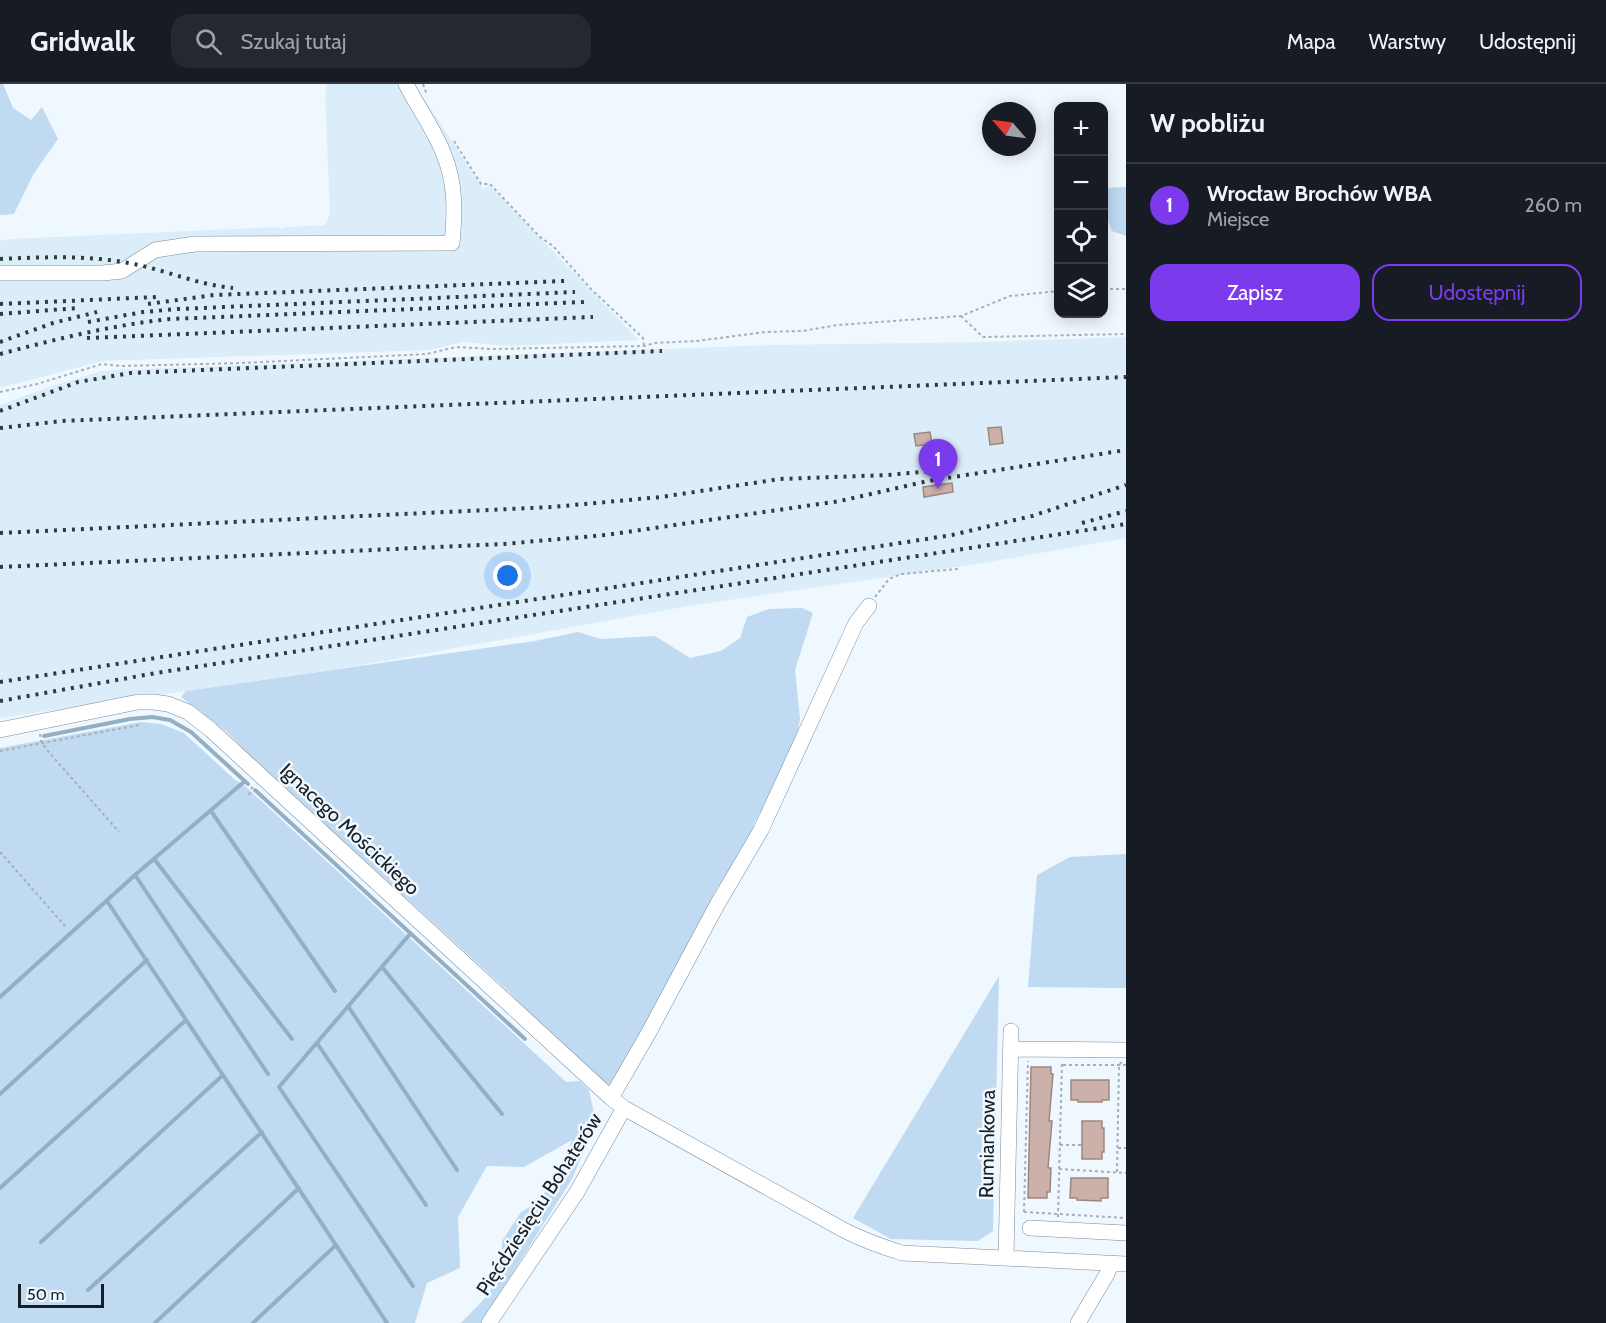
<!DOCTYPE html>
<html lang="pl">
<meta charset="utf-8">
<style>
body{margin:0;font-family:Cabin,sans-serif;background:#242831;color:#f1f3f6}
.controls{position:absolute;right:18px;top:18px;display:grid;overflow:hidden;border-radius:12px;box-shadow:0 3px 15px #0003}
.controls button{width:54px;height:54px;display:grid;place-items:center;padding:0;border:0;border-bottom:2px solid #363941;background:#171b24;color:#f1f3f6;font:30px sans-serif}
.compass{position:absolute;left:982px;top:18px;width:54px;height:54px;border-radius:50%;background:#171b24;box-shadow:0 3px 15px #0003;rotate:298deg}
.scale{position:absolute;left:18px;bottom:15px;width:86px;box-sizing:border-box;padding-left:6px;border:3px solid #171e24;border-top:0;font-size:16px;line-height:21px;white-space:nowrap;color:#171e24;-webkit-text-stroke:4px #f0f8ff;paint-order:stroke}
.you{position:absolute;left:508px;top:492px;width:21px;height:21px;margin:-15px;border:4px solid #fff;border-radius:50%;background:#1a73e8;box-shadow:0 0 0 9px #1a73e833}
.badge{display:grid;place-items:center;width:39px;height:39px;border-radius:50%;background:#7c3aed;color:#fff;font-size:20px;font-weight:700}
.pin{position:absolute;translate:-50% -50px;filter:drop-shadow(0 2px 3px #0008)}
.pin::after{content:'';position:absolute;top:32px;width:21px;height:18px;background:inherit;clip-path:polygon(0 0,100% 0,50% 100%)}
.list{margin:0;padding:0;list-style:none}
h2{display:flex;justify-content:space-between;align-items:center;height:78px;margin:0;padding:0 24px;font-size:26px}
h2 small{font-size:20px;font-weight:400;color:#9ea1a6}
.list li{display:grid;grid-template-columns:39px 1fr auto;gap:18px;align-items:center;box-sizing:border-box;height:84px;padding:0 24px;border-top:2px solid #363941}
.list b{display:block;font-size:22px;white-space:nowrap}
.list p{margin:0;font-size:20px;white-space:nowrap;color:#9ea1a6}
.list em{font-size:20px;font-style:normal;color:#9ea1a6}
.actions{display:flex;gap:12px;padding:18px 24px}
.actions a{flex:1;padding:14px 0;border:2px solid #7c3aed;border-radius:18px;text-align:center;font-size:21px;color:#7c3aed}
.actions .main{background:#7c3aed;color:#fff}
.icon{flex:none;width:33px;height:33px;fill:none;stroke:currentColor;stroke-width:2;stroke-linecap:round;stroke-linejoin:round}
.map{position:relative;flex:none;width:1126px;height:1239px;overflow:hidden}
header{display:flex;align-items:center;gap:36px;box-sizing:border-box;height:84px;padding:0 30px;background:#171b24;border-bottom:2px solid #363941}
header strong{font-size:28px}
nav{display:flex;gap:33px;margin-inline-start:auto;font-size:21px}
.search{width:420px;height:54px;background:#242831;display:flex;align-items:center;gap:15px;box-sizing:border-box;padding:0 21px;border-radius:18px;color:#9ea1a6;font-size:22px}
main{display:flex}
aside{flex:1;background:#171b24}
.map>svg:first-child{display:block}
</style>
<header>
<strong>Gridwalk</strong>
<div class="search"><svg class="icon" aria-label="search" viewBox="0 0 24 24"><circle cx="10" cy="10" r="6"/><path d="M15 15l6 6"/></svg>Szukaj tutaj</div>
<nav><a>Mapa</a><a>Warstwy</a><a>Udostępnij</a></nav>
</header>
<main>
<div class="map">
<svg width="1126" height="1239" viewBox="0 0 1126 1239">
<rect width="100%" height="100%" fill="#f0f8ff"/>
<path fill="#dcedfa" d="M 327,0 L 415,0 L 483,105 L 489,101 L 639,256 L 507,262 L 463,258 L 430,266 L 103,277 L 0,304 L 0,157 L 10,155 L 277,143 L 281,145 L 287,143 L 325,141 L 330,129 L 325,10 Z
M 1126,253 L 1126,454 L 984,479 L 689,522 L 351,583 L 0,634 L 0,321 L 46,304 L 101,287 L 117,286 L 773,261 L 983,258 Z"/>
<path fill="#bfdaf1" d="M 0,0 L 3,0 L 13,24 L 31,36 L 42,23 L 58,55 L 33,91 L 14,130 L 0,131 Z
M 1126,103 L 1126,152 L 1112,147 L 1104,126 L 1104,104 Z
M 802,524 L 813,529 L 795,586 L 800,635 L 796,660 L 755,738 L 743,771 L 717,804 L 659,920 L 611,1001 L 597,994 L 546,947 L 509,908 L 371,782 L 282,705 L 227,648 L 181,613 L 186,607 L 535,557 L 578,548 L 601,555 L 655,552 L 690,574 L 721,567 L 740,554 L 747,533 L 769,525 Z
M 141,638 L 161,640 L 184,649 L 235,696 L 244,701 L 566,998 L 579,997 L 589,1006 L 596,1039 L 572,1095 L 481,1239 L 461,1239 L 489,1210 L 502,1176 L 502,1157 L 521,1128 L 535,1120 L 556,1095 L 572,1056 L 524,1083 L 487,1082 L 458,1133 L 460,1184 L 427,1199 L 415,1239 L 0,1239 L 0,664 Z
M 1126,770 L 1126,904 L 1028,903 L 1037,791 L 1070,773 Z
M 999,892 L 993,1147 L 978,1157 L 891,1155 L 853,1134 Z"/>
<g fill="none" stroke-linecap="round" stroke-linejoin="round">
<path stroke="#93afc6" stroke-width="4" d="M 44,652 L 130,635 L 152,633 L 170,636 L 191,648 L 248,700
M 255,706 L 525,955
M 211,727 L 335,907
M 155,776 L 292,955
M 135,791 L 268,990
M 107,817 C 200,958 295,1097 387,1239
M 410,850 L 279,1003 L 413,1202
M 382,883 L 502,1030
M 0,913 L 135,791 L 245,697
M 348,922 L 457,1086
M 317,959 L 426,1121
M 0,1010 L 147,876
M 0,1104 L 186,936
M 41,1158 L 223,991
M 88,1206 L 262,1048
M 155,1239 L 299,1104
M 253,1239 L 336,1161"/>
</g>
<path fill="#cbb1a9" stroke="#9e867e" stroke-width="1.5" d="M 1001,343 L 1003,359 L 990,361 L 988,344 Z
M 930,348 L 932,360 L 916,362 L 914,350 Z
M 952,399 L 953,408 L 924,413 L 923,403 Z
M 1031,983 L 1051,983 L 1051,990 L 1053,990 L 1049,1037 L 1052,1037 L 1048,1084 L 1051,1084 L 1050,1108 L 1047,1108 L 1047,1114 L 1028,1114 Z
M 1071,996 L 1109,996 L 1109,1016 L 1102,1016 L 1102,1018 L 1078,1018 L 1078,1016 L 1071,1016 Z
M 1082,1037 L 1102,1037 L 1102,1044 L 1104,1044 L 1104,1068 L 1102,1068 L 1102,1075 L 1082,1075 Z
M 1071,1094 L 1108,1094 L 1108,1114 L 1101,1114 L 1101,1117 L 1077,1116 L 1077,1114 L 1070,1114 Z"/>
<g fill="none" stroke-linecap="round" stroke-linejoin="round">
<g stroke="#788b9b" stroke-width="16">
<path id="minor" d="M 0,189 L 103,189 L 122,187 L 155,166 L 195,160 L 452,159 C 455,129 456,100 444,71 C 435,46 418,24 406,0
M 0,646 L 138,618 L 153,618 L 168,620 L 188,628 L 211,646 L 611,1014 L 624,1024 L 840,1144 C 860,1155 880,1162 902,1169 L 1126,1180
M 1011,965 L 1126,966
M 611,1014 L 648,950 L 717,821 L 761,746 L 856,539 L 869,522
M 1030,1144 L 1126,1149
M 1006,1174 L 1011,947
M 489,1239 L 577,1108 L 624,1024
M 1078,1239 L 1107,1190 L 1111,1179"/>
</g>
<path stroke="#a7afb6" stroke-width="2" stroke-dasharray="3 3" stroke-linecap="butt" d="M 423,0 L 427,11
M 454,57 L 481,100 L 490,100 L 540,153 L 553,162 L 591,205 L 643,254 L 644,262
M 1104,205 L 1126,205
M 961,232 L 983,253 L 1126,250
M 0,308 L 37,300 L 102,280 L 121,282 L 242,279 L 427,270 L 456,263 L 492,265 L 644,262 L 654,259 L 697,257 L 765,248 L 802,247 L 838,241 L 961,232 L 1010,212 L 1058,207
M 875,513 L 889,495 L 901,490 L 958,485
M 40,650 L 41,657 L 47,666 L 119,748
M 0,667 L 139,641
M 249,711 L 253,701
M 0,768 L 66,843
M 1063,981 L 1126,981
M 1060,1061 L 1081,1061
M 1118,1064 L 1126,1064
M 1059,1085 L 1126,1089
M 1117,1088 L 1119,981 L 1122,978
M 1024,1128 L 1028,977
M 1024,1128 L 1126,1134
M 1058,1133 L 1062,977"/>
<use href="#minor" stroke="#fff" stroke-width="15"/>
<path stroke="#31393f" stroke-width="4" stroke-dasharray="3 6" stroke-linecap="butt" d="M 0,175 C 45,173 90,171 134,180 C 168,187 199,201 233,204
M 0,220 L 156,213
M 148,220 L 214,211 L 564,197
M 0,230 L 78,224
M 88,238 L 143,228 L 178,225 L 575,208
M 87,254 L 593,233
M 0,258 L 53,239 L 97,228
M 0,270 C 57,255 112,241 170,235 L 584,218
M 0,327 L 78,298 L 131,289 L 662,267
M 0,344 L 62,337 L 1126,293
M 1082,439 L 1126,427
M 0,449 L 552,423 L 661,413 L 780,395 L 888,391 L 942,386
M 0,483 L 503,460 L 606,451 L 840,417 L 928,397 L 1126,366
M 0,598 L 952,451 L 1032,432 L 1126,401
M 0,617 L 156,589 L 1126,440"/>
</g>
<g text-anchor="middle" stroke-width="5" stroke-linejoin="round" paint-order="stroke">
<g font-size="20" fill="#171e24" stroke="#f0f8ff">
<text transform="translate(350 745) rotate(43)" y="7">Ignacego Mościckiego</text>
<text transform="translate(987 1060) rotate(-89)" y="7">Rumiankowa</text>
<text transform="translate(539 1120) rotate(-57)" y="7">Pięćdziesięciu Bohaterów</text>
</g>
</g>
</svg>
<div class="controls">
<button>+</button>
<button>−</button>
<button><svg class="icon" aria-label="locate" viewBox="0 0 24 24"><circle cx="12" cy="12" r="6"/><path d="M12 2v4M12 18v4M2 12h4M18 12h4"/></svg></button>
<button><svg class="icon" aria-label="layers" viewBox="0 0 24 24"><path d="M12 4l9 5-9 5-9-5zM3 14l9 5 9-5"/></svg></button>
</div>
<svg class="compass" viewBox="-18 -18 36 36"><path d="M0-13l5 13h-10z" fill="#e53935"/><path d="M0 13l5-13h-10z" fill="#9ea1a6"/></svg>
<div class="scale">50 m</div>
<div class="you"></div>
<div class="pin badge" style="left:938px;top:405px">1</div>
</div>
<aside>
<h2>W pobliżu<small></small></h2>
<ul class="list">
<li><span class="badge">1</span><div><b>Wrocław Brochów WBA</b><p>Miejsce</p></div><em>260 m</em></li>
</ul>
<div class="actions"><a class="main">Zapisz</a><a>Udostępnij</a></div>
</aside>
</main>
